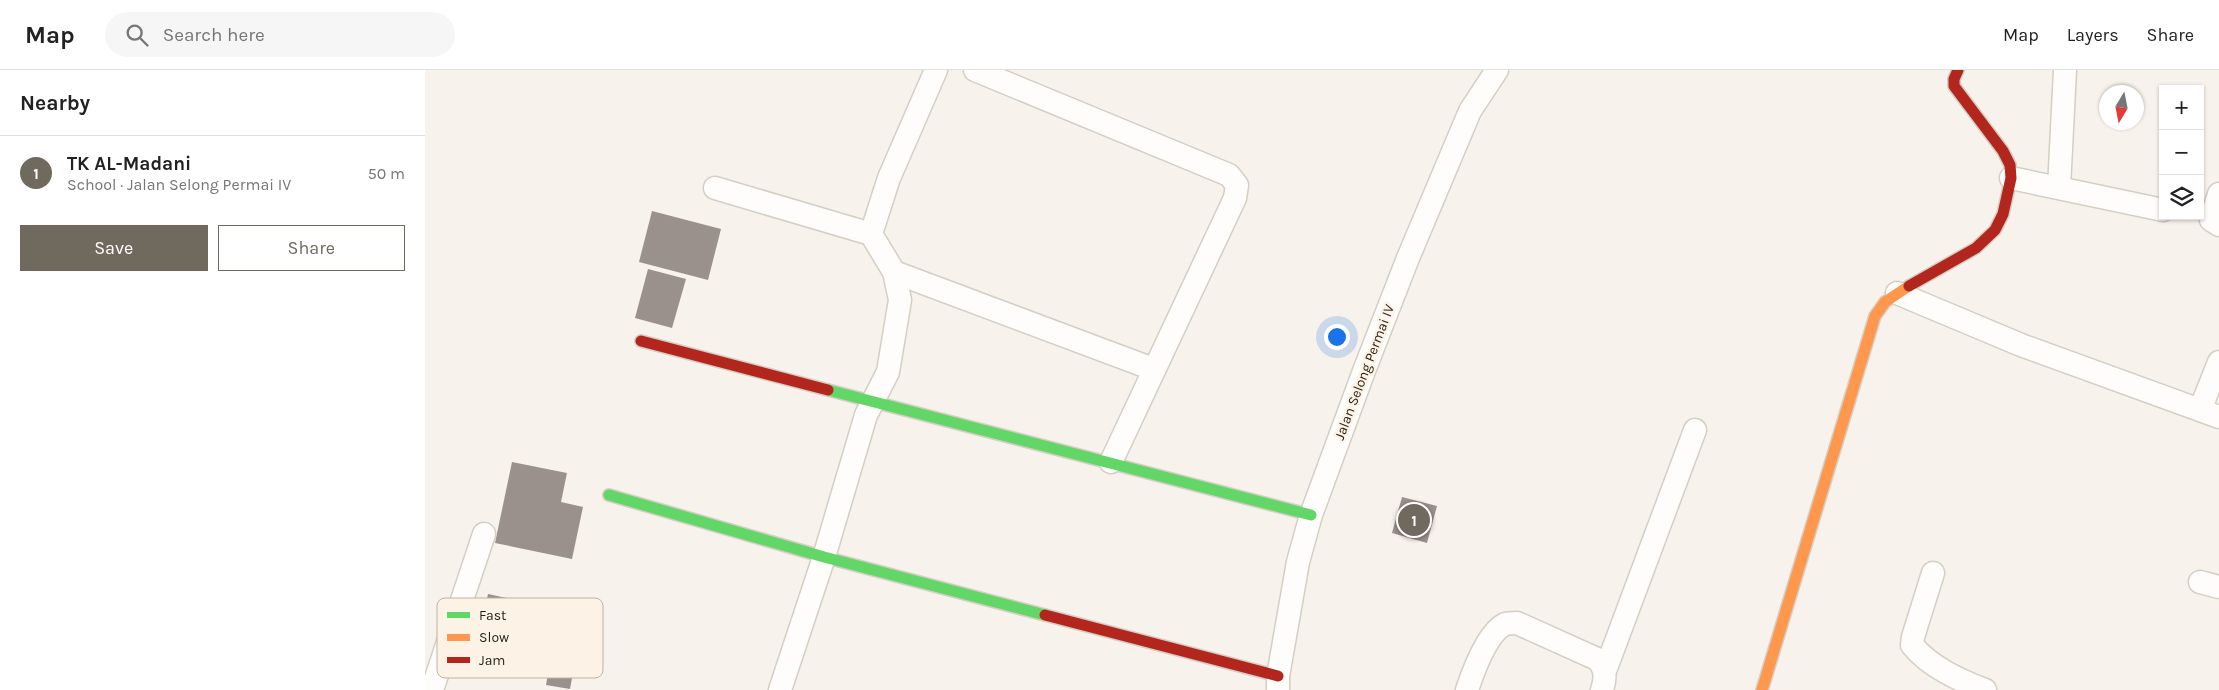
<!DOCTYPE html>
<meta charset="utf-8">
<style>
body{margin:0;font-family:Karla,sans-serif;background:#f6f6f6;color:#222}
.controls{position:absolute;right:15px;top:15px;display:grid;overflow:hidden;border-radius:0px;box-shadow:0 1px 4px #0004}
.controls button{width:45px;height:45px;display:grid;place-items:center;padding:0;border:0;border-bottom:1px solid #e0e0e0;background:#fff;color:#222;font:25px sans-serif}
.compass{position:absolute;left:1674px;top:15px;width:45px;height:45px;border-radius:50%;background:#fff;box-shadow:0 1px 4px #0004;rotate:190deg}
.you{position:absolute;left:911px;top:266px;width:18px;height:18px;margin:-12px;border:4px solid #fff;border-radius:50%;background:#1a73e8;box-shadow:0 0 0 8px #1a73e833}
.badge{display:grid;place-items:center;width:32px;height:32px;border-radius:50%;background:#70695e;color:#fff;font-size:16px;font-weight:700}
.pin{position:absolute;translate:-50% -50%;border:2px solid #fff;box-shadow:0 1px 5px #0006}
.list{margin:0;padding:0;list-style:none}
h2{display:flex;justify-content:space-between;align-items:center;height:65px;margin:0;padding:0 20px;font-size:21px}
h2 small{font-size:16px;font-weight:400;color:#767676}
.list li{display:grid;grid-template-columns:32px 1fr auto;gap:15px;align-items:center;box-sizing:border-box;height:75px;padding:0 20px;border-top:1px solid #e0e0e0}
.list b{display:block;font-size:19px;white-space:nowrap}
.list p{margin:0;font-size:16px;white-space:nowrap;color:#767676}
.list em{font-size:16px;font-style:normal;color:#767676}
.actions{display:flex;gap:10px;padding:15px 20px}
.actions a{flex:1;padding:11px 0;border:1px solid #70695e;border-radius:0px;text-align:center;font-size:18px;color:#70695e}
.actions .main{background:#70695e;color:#fff}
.icon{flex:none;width:28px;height:28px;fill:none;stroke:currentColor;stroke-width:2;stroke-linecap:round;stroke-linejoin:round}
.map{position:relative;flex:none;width:1794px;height:620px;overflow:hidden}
header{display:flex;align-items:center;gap:30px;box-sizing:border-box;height:70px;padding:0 25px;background:#fff;border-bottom:1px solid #e0e0e0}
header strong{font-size:24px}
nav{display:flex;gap:28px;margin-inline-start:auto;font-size:18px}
.search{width:350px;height:45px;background:#f6f6f6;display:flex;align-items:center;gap:12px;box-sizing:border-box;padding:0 18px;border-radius:28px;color:#767676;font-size:19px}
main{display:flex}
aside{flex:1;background:#fff}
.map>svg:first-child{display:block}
</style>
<header>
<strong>Map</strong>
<div class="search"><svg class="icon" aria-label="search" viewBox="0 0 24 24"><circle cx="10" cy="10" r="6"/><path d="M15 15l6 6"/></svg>Search here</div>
<nav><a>Map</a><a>Layers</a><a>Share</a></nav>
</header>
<main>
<aside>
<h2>Nearby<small></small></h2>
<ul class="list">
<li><span class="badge">1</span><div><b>TK AL-Madani</b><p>School · Jalan Selong Permai IV</p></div><em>50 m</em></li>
</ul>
<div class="actions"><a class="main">Save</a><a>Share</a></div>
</aside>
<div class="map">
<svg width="1794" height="620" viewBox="0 0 1794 620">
<rect width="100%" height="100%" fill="#f7f2eb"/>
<path fill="#9a918d" d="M 227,141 L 296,159 L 283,210 L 214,192 Z
M 223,199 L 261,209 L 247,258 L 210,248 Z
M 87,392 L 142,403 L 136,432 L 158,437 L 147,489 L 70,473 Z
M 977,427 L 1012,436 L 1002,473 L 967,463 Z
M 63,524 L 120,536 L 110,572 L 55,563 Z
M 130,565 L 154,569 L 145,619 L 121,615 Z"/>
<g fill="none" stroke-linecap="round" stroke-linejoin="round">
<g stroke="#d4cec4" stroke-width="25">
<path id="street" d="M 550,0 L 804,105 L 812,115 L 810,128 L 686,392
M 1586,108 L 1738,140
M 290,118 L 446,164
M 1634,118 L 1640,0
M 1794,124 L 1786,150 L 1794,155
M 469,202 L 728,299
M 1472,223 L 1596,275 L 1794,347
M 1775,340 L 1794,292
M 1508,503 L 1488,567 L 1487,575 C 1505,597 1534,610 1560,620
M 1775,512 L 1794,517
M 1180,601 L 1270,360
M 7,620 L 59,464
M 355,620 L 399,487 L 441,345 L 463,302 L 475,230 L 469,202 L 446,164 L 464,108 L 511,0
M 853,620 L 853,606 L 873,492 L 886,445 L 939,301 L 983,188 L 1045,41 L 1072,0
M 1042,620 C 1048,602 1062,563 1080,554 C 1083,553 1089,553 1092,553 L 1172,589 C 1181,599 1181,607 1177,620"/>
</g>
<g stroke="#d4cec4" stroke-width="14">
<path id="fast" d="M 403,320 L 886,445
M 184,425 L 399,487 L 620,545"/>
</g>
<g stroke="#d4cec4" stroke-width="14">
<path id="slow" d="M 1337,620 L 1450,246 L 1460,232 L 1484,216"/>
</g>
<g stroke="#d4cec4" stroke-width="14">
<path id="jam" d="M 1484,216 L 1551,178 L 1570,160 L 1578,144 L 1586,108 L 1585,95 L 1578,81 L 1529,16 L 1529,9 L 1533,0
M 216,271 L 403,320
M 620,545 L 853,606"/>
</g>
<use href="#street" stroke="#fefdfc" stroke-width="22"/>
<use href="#fast" stroke="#63d668" stroke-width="11"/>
<use href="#slow" stroke="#ff974d" stroke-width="11"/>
<use href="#jam" stroke="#b3261e" stroke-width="11"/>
</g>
<g text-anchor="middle" stroke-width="5" stroke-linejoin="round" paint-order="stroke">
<g font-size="14" fill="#271f12" stroke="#fcf3e6">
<text transform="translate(939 302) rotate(-69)" y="5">Jalan Selong Permai IV</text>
</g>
</g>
<rect x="12" y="528" width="166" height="80" rx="8" fill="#fcf3e6" stroke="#bcb3a6" stroke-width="1"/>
<rect x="22" y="542" width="23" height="6" fill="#63d668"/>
<rect x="22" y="564" width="23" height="7" fill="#ff974d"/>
<rect x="22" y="587" width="23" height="6" fill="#b3261e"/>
<g font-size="14" fill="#271f12">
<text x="54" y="550">Fast</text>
<text x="54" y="572">Slow</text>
<text x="54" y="595">Jam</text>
</g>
</svg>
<div class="controls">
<button>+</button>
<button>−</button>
<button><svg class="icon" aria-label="layers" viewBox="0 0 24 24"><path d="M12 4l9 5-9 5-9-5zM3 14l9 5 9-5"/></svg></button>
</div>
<svg class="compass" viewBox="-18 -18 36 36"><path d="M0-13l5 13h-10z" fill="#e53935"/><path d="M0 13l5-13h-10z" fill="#767676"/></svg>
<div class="you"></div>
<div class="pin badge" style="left:989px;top:450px">1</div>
</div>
</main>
